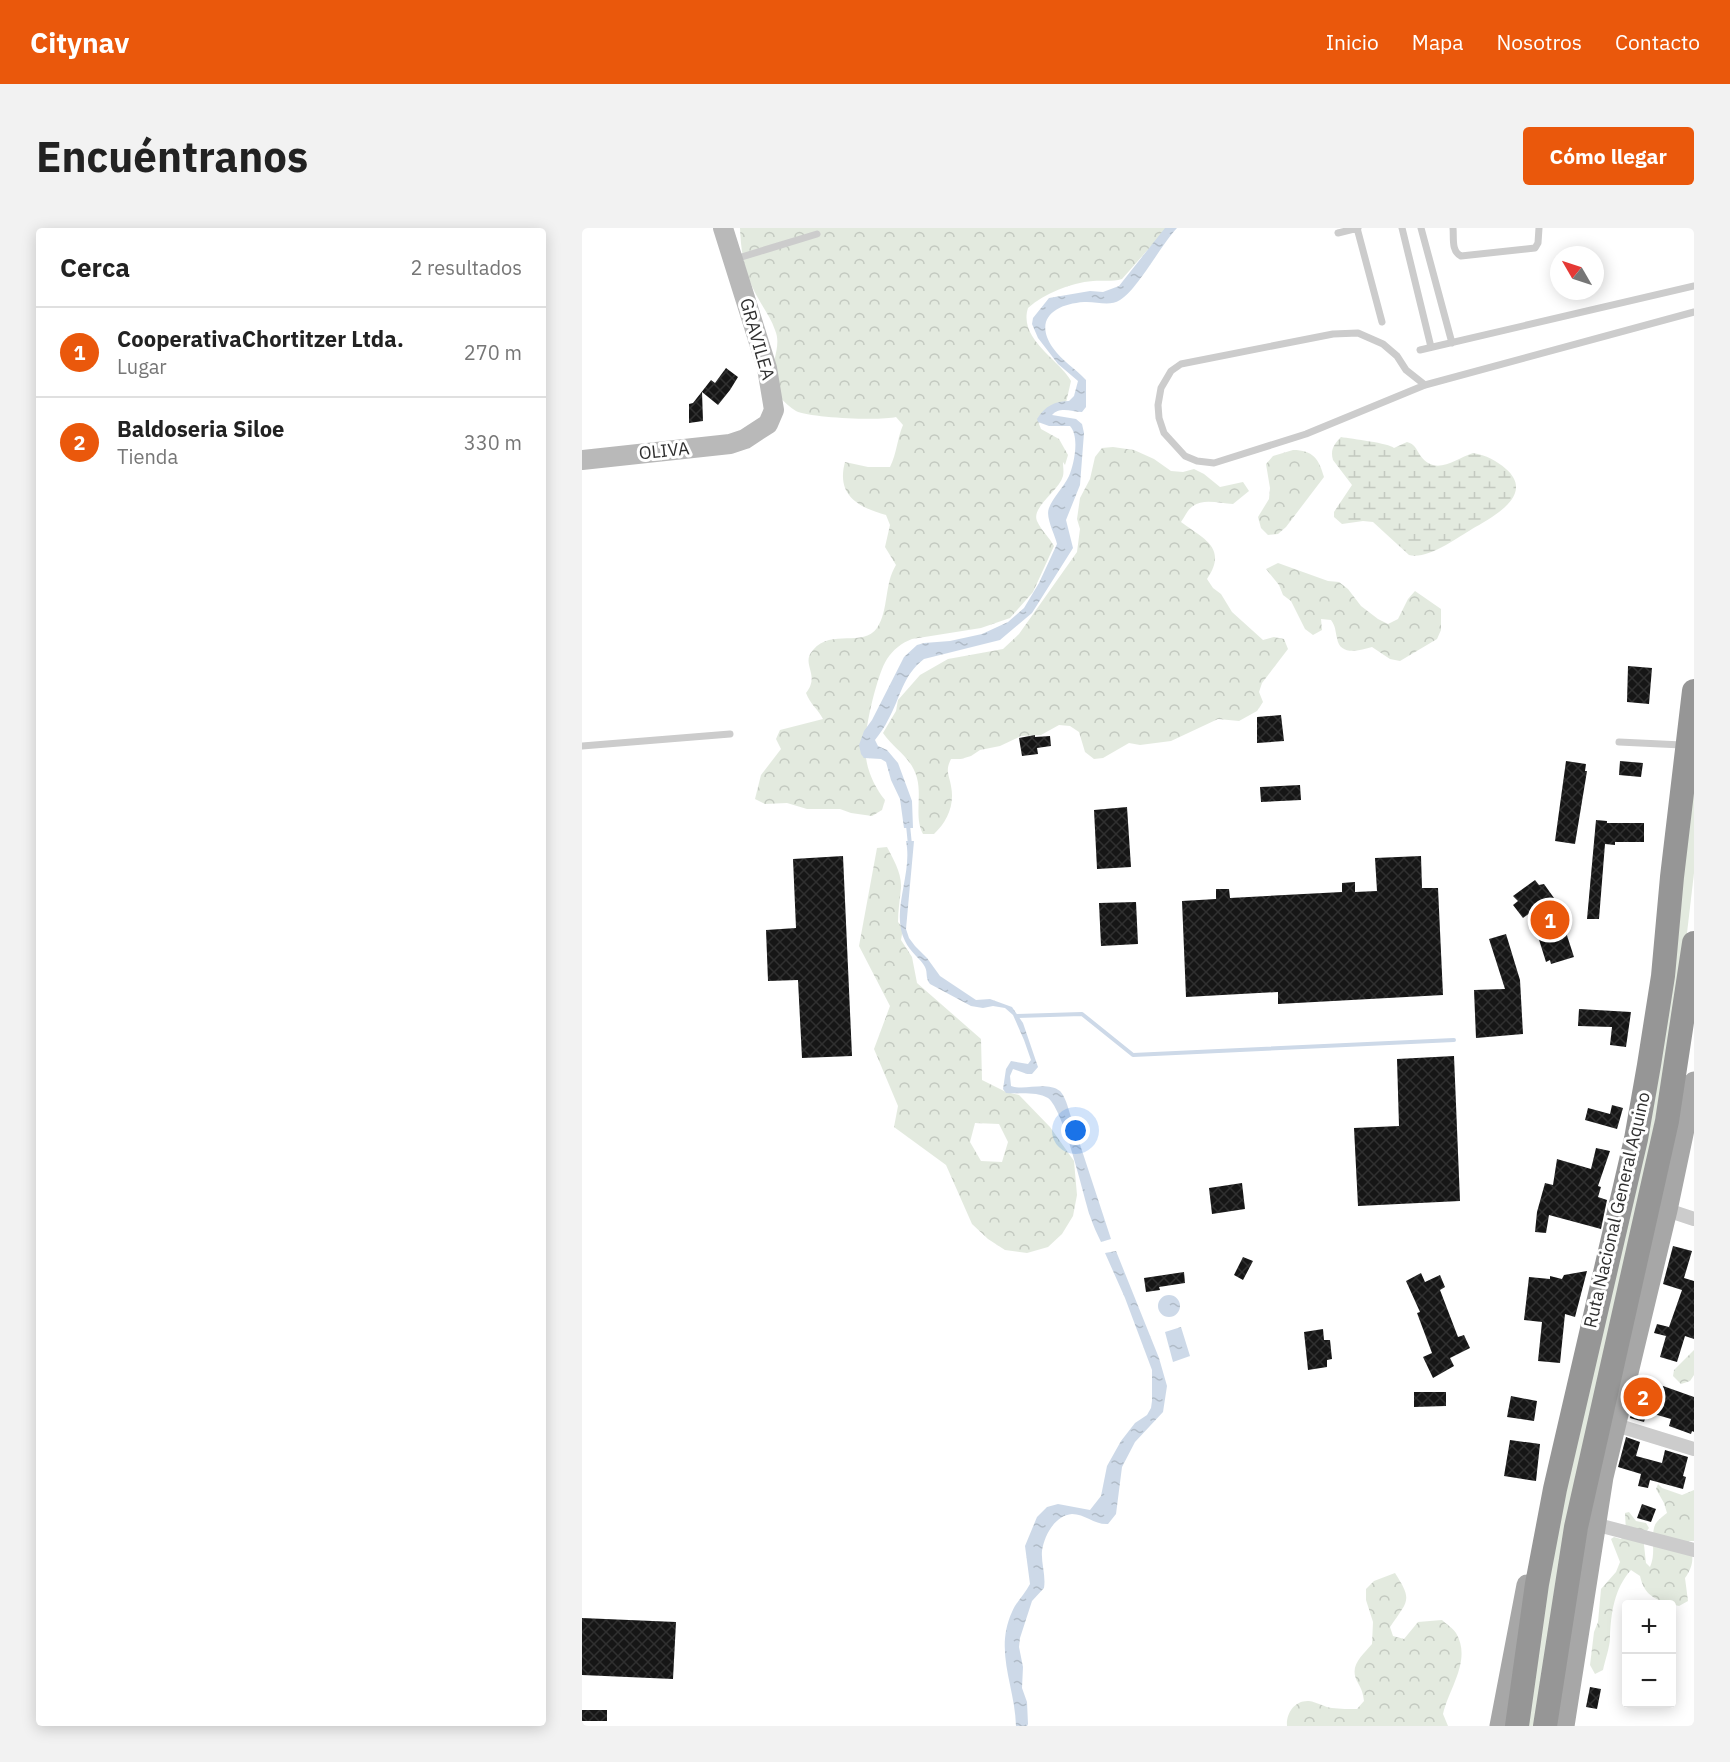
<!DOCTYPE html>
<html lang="es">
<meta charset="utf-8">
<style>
body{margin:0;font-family:"IBM Plex Sans",sans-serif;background:#f2f2f2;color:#222}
.controls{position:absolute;right:18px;bottom:18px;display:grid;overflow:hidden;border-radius:6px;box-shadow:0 3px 15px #0003}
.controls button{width:54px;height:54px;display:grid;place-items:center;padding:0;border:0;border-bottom:2px solid #e0e0e0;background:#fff;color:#222;font:30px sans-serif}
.compass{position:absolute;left:968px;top:18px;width:54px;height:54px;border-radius:50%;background:#fff;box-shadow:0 3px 15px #0003;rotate:309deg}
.you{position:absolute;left:494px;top:903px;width:21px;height:21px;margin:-15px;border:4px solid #fff;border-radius:50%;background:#1a73e8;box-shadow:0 0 0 9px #1a73e833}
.badge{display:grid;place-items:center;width:39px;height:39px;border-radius:50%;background:#ea580c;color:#fff;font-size:20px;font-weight:700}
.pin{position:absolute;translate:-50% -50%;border:3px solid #fff;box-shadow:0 2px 6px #0006}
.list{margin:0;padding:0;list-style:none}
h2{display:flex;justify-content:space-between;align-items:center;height:78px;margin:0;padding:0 24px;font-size:26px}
h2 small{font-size:20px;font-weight:400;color:#767676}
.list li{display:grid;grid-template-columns:39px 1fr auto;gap:18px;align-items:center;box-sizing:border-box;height:90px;padding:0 24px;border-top:2px solid #e0e0e0}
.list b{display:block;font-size:22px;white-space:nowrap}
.list p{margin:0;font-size:20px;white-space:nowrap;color:#767676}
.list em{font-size:20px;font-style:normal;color:#767676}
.map{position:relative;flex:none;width:1112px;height:1498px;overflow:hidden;border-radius:6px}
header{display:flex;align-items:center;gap:36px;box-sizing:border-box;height:84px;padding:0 30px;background:#ea580c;color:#fff}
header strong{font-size:28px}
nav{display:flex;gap:33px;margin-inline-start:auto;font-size:21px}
.intro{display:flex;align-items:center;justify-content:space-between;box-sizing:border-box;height:144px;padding:0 36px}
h1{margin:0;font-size:42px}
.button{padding:15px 27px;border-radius:6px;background:#ea580c;color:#fff;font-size:21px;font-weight:700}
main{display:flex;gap:36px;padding:0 36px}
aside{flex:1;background:#fff;border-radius:6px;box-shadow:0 3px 15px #0003}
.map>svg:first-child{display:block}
</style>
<header>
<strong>Citynav</strong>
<nav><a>Inicio</a><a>Mapa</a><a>Nosotros</a><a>Contacto</a></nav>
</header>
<div class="intro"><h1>Encuéntranos</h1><a class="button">Cómo llegar</a></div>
<main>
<aside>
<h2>Cerca<small>2 resultados</small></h2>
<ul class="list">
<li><span class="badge">1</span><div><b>CooperativaChortitzer Ltda.</b><p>Lugar</p></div><em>270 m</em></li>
<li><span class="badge">2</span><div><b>Baldoseria Siloe</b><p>Tienda</p></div><em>330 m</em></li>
</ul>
</aside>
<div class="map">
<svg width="1112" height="1498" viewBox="0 0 1112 1498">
<defs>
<pattern id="forest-crowns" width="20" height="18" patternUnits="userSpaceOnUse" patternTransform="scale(1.5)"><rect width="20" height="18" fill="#e3eadf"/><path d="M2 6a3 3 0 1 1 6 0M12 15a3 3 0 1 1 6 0" fill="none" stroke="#c3c9c0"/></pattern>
<pattern id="wetland-marsh" width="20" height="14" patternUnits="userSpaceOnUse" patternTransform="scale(1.5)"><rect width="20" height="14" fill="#e3eadf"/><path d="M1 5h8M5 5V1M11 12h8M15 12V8" fill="none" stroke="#c3c9c0"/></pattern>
<pattern id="water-ripples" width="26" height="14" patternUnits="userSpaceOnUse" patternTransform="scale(1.5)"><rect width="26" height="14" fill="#cdd9e8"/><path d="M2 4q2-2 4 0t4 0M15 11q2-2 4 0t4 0" fill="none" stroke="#b0bbc7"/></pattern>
<pattern id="building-cross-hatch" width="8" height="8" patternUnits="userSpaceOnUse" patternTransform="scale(1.5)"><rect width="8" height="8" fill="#161616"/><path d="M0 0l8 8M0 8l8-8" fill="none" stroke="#303030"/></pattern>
</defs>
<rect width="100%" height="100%" fill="#fff"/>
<path fill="#e3eadf" d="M 1112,536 L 1112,645 L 1098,765 L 955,1498 L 941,1498 Z"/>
<path fill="url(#forest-crowns)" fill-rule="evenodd" d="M 158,0 L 585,0 L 540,51 C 530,54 521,52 511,53 C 488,55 463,65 446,80 C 436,111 478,132 489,153 L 483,179 L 471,182 L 458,191 L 457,196 L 459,201 L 477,211 L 486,227 L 483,237 L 481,234 C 481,238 482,244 481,248 C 477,263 449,279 455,293 C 459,302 467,309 472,318 L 451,364 L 428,390 L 399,400 L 330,411 C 319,415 311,422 305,431 C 295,446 282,503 283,521 C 284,540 291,557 303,572 L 300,582 L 290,588 L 269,585 L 258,581 L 225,581 L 205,575 L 183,576 L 173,571 L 179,547 L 199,521 L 194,511 L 198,502 L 241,491 C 236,481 228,476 224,465 C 239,446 218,436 231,422 C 250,400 281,420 295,400 C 307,382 302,356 314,337 L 303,319 L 308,297 L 304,287 C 276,279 254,267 263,234 L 286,239 L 308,239 C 315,225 315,211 321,197 L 314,189 C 298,193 228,190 214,183 C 203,176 192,165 190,151 C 189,134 200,118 193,102 C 189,90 182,81 176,70 C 163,47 159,26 158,0 Z
M 531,219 L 552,222 L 572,231 L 589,243 L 601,244 L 612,241 L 622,246 L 638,259 L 661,254 L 667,263 L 651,276 C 639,276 622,270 611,278 C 606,281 602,290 599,294 C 622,311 646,320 625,351 L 631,360 L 639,366 L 650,384 L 681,412 L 692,409 L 702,411 L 706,421 L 680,455 L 677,464 L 681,474 L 675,483 L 657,493 L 636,491 L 589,513 L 558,517 L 547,515 L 521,530 L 512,531 L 503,524 L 497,504 L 488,498 L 477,497 L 459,507 L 439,508 L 418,518 L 398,522 L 389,528 L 379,531 L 369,531 C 363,543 367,546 369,558 C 373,577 365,594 352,606 L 341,606 C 332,589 340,569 335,550 C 330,530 312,521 301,505 L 314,483 L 316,472 L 338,447 L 366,431 L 421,421 L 437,406 L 495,324 L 498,301 L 495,291 L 498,270 L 508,251 L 513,229 L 520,220 Z
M 711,222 C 731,222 737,231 742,249 L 704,299 L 696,306 L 686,307 L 679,300 L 676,289 L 687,271 L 688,260 L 684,236 L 691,228 Z
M 696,335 L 746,353 L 757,354 L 766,361 L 779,378 L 796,391 L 806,396 L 816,391 L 826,371 L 833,363 L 859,381 L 859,402 L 855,411 L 818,433 L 808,431 L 790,419 C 778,422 758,429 755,410 C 753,402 754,399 749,392 L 739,391 L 740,402 L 731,407 L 723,401 L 709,373 L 701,367 L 697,357 L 684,341 Z
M 305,619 C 311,631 320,645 319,660 C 318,671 316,682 316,694 L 321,700 L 319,712 L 330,729 L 335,755 L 399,811 L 400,852 L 424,864 L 437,867 L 468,899 L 492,933 L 495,967 L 491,988 L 480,1006 L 466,1019 L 445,1025 L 423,1022 L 406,1011 L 390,996 L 364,937 L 312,899 L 316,878 L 292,821 L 308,778 L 277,718 L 295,620 ZM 393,895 L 417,896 L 426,914 L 420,934 L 399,933 L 388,914 Z
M 1112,1122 L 1112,1147 L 1108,1153 L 1099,1156 L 1091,1148 L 1092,1142 Z
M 1076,1256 L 1080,1260 L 1100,1267 L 1112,1262 L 1112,1313 L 1107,1313 C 1112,1329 1112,1337 1103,1350 L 1106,1373 L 1097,1378 C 1077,1372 1063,1371 1058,1348 L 1049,1342 C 1032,1361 1029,1385 1028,1409 C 1028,1419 1023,1432 1021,1442 L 1013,1446 L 1008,1437 L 1012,1404 L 1016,1394 L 1019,1361 L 1034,1344 L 1038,1334 L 1029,1311 L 1032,1309 L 1039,1311 L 1044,1304 L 1043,1285 L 1047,1284 L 1054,1293 L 1064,1295 L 1067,1300 L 1061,1308 L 1064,1335 L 1068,1339 C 1074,1326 1069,1313 1072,1300 C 1073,1294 1080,1289 1085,1285 L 1082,1275 L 1074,1261 Z
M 813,1345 C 831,1373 826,1372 808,1399 L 811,1408 L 822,1411 L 836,1394 L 860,1392 C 864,1396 871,1400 874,1405 C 890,1432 867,1460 861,1486 L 866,1498 L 705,1498 C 704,1485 713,1472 727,1473 C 735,1474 742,1479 750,1480 C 758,1481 767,1481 775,1481 L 782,1473 C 781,1465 780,1462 776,1455 C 766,1438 780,1428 790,1416 L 791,1394 L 784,1372 L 784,1361 L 792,1353 Z"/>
<path fill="url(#wetland-marsh)" d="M 759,209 C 770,211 807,215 812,220 L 825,214 C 833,216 834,221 838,227 C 853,249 873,231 891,225 C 904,227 915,233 924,241 C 954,267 909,290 890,301 C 875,310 845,332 827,327 L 791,294 L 781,293 L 760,296 L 752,289 L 752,284 L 770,257 L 751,232 C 748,222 752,216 759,209 Z"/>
<path fill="url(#water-ripples)" d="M 583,0 L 595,0 C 578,18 556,61 538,72 C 527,79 514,73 502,74 C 473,76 451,91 471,120 C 479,132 494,141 504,152 L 504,179 L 500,184 C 490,184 478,178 470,187 L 494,191 L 500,196 L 502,205 L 498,257 L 484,292 L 491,320 L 450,385 L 418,412 L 342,431 C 320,448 319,469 306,492 C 303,499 298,505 293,512 L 296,518 L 305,522 L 316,535 L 330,573 L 331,600 L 322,600 L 318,571 L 309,552 L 304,534 L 299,531 L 282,530 L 279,526 L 277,517 L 282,503 L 290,492 L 322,429 L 335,417 L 342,415 L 368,413 L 400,406 L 426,394 L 442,380 L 457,355 L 475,316 C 473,307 463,289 467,280 C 471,269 482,259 487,248 C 492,236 498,209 488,198 L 467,198 L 456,194 L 455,191 C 463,178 473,173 487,173 L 492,168 L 496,153 L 476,136 L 456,110 L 450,96 L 451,90 L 467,70 L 508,63 L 521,64 L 537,58 Z
M 324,613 L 332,613 L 324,701 L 327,710 L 333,718 L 345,730 L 358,748 L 394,772 L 408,771 L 430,779 L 441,795 L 456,839 L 450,846 L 445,846 L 431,841 L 428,848 L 429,858 C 443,863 464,853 478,863 C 483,868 486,879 488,886 L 529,1011 L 519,1014 C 515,1006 511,997 508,988 C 501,966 482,882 466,870 C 455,863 436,866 424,865 L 421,861 L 424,841 L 429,833 L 446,836 L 449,832 L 442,812 L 431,787 L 423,780 L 411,778 L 401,780 L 389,778 L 348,756 C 343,750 346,745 343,739 C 339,731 328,724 323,713 C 308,683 331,646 324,613 Z
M 534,1023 L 577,1130 L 585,1158 L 581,1184 L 553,1214 L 540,1239 L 534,1286 L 526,1296 C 513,1297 503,1286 490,1286 C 473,1287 462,1308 460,1323 C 459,1336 464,1347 462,1360 L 450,1373 L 438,1410 L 437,1419 L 441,1439 L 440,1460 L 445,1474 L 446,1496 L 445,1498 L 434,1498 C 433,1458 412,1423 430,1384 C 434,1374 443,1366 448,1356 L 443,1318 L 455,1289 L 465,1279 L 476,1276 L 508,1282 L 519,1268 L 525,1238 L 539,1213 L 553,1195 L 565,1187 L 569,1180 L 570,1173 L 570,1142 L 543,1070 L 523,1025 Z
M576 1078a11 11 0 1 1 22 0a11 11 0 1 1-22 0Z
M 599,1099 L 608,1128 L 591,1134 L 583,1104 Z"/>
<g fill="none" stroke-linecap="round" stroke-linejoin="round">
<path stroke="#cdd9e8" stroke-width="4" d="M 326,597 L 328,617
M 435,788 L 500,786 L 551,827 L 872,812"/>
</g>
<path fill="url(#building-cross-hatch)" d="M 144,140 L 156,149 L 148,162 L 136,177 L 120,164 L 121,193 L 107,195 L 107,176 L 111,175 L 129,152 L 133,155 Z
M 1046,438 L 1070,440 L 1067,476 L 1045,474 Z
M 699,487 L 702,513 L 675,515 L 675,489 Z
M 453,507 L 453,509 L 468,508 L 469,518 L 455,520 L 456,526 L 440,528 L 437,510 Z
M 984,533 L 1004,536 L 1003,543 L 1005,543 L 993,616 L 973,613 Z
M 1038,533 L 1061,535 L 1059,549 L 1037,547 Z
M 718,557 L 719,572 L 679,574 L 678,559 Z
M 545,579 L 549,639 L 515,641 L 512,582 Z
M 1014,592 L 1025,593 L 1025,595 L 1062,595 L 1062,614 L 1033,614 L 1033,617 L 1023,616 L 1017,691 L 1005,691 Z
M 261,628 L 270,828 L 220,830 L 216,752 L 186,753 L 184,702 L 214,700 L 211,631 Z
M 839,628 L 840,660 L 856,660 L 861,767 L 696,776 L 696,764 L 604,769 L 600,673 L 634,671 L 634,661 L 647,661 L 648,670 L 760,664 L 760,655 L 773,654 L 773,664 L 795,663 L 793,630 Z
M 953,652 L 957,657 L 962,656 L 972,670 L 972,676 L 969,676 L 951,694 L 948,685 L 941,690 L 931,677 L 936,673 L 931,668 Z
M 554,674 L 556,716 L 519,718 L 517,675 Z
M 979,689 L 992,729 L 969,736 L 968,732 L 964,734 L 954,702 Z
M 924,706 L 938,752 L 941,806 L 894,810 L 892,762 L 923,761 L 907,711 Z
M 997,781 L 1049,784 L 1044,819 L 1028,817 L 1030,799 L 996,798 Z
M 872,828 L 878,973 L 776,978 L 772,900 L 817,898 L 815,831 Z
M 1030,877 L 1041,880 L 1035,901 L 1003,892 L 1006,880 L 1028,886 Z
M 1014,920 L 1028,923 L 1016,958 L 1019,959 L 1016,969 L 1025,972 L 1019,1001 L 967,987 L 964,1005 L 953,1004 L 955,984 L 963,955 L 971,957 L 975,931 L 1009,941 Z
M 660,955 L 663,981 L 630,986 L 627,960 Z
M 1091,1018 L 1110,1023 L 1102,1050 L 1112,1053 L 1112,1111 L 1103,1108 L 1095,1134 L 1078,1129 L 1084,1108 L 1072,1105 L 1075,1096 L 1087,1099 L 1100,1062 L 1081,1056 Z
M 661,1029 L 671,1033 L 661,1052 L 652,1047 Z
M 1005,1043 L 993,1089 L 983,1086 L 978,1135 L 956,1133 L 960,1094 L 942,1092 L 947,1049 L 968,1051 L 968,1048 L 980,1051 L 982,1047 Z
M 602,1044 L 603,1055 L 577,1059 L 578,1062 L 564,1064 L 562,1050 Z
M 839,1045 L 843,1054 L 858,1047 L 863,1059 L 858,1062 L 876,1109 L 882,1107 L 888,1120 L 868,1130 L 872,1138 L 851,1150 L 841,1129 L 850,1125 L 835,1085 L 838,1084 L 824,1053 Z
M 741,1101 L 742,1112 L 748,1112 L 750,1131 L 745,1132 L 745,1139 L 726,1142 L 722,1104 Z
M 1081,1158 L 1112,1169 L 1112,1204 L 1110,1203 L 1109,1206 L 1087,1198 L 1089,1191 L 1065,1184 L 1062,1194 L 1048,1190 L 1055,1160 L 1078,1167 Z
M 832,1164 L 864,1164 L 864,1178 L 832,1179 Z
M 929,1168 L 955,1173 L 952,1193 L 925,1189 Z
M 1044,1209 L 1058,1214 L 1054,1228 L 1080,1235 L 1083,1222 L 1106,1229 L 1101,1248 L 1104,1249 L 1101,1261 L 1068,1252 L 1066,1260 L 1056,1258 L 1059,1246 L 1036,1239 Z
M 928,1212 L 958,1216 L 954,1253 L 922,1248 Z
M 1060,1276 L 1074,1281 L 1069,1294 L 1055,1290 Z
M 0,1390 L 94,1394 L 91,1451 L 0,1447 Z
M 1008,1459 L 1019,1461 L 1015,1481 L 1004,1479 Z
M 0,1482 L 25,1482 L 25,1493 L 0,1493 Z"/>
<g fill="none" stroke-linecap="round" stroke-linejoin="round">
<path stroke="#ccc" stroke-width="7" d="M 775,0 L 800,94
M 820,0 L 849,119
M 839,0 L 870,115
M 871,0 C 872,10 869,23 879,28 L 953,20 L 956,15 L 957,0
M 756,5 L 776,0
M 153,31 L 235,6
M 838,122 L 1112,58
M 843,157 L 824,142 L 815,128 L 801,116 L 776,105 L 751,106 L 599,136 L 589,143 L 579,160 L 576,177 L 577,190 L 582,205 L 603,228 L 615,233 L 632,235 L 724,206 L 843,157 L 1112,84
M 1037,514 L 1100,517
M 0,518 L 148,506"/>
<path stroke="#ccc" stroke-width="14" d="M 1085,982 L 1112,991
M 1034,1197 L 1112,1221
M 1012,1296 L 1112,1322"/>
<path stroke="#b9b9b9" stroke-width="20" d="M 0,232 L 148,216 L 163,211 L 186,196 L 192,182 L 185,140 L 141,0"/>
<path stroke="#a7a7a7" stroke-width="21" d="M 918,1498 L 945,1357
M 982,1498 L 1021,1249 L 1085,982 L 1112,854"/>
<path stroke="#969696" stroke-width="24" d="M 935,1498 L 955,1356 L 973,1261 L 1054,911 L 1067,837 L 1081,748 L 1090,649 L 1112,463
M 963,1498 L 994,1299 L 1085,893 L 1112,715"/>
</g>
<g text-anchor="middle" stroke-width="6" stroke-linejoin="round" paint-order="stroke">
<g font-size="18" fill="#2f2f2f" stroke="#fff">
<text transform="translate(175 111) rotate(74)" y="6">GRAVILEA</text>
<text transform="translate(82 223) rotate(-6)" y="6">OLIVA</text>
<text transform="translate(1035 982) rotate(-77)" y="6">Ruta Nacional General Aquino</text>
</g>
</g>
</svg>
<div class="controls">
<button>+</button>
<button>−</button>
</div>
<svg class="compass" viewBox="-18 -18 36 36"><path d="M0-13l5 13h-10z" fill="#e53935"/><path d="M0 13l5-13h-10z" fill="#767676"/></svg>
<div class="you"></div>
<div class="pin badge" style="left:968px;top:692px">1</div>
<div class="pin badge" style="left:1061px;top:1169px">2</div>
</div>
</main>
